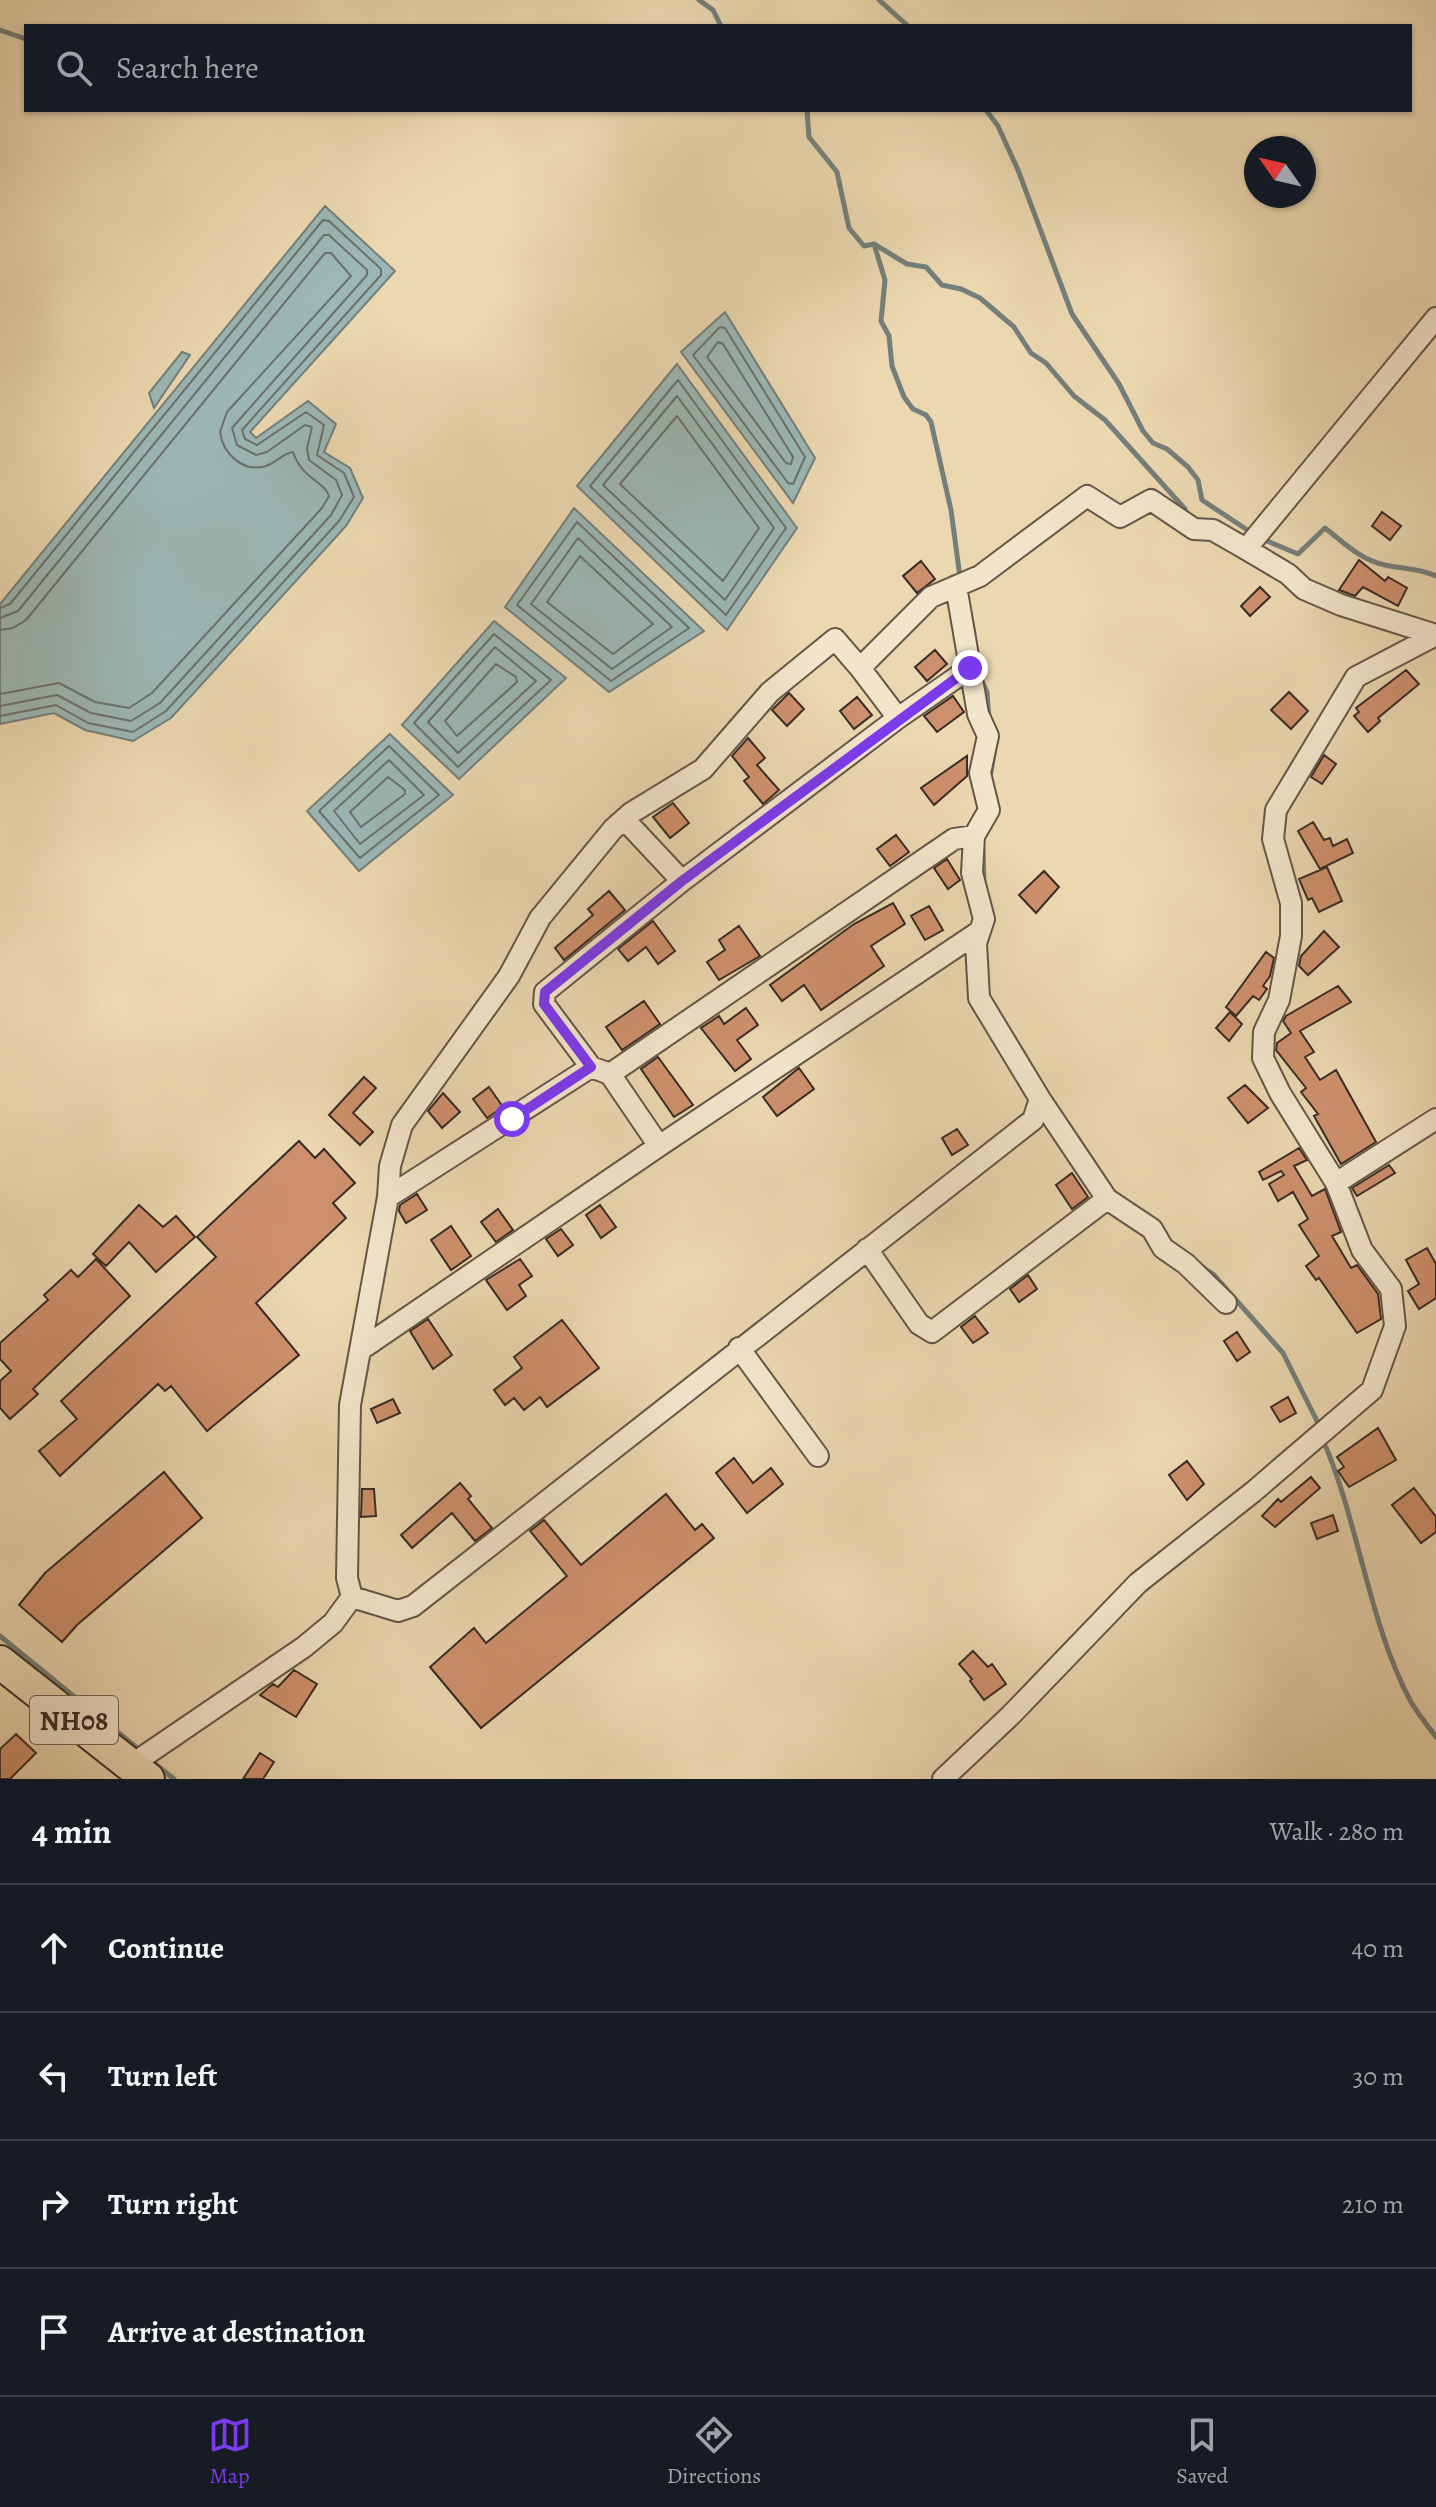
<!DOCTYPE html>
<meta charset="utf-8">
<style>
body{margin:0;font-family:Alegreya,serif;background:#20242c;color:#f1f3f6}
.compass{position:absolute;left:1244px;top:136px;width:72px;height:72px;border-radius:50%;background:#171b24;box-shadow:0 2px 6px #0004;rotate:304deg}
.stop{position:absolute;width:24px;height:24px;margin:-18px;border:6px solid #7c3aed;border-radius:50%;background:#fff}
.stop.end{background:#7c3aed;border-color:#fff;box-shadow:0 2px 8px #0008}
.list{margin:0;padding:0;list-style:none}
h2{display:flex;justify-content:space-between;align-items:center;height:104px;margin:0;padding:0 32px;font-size:34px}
h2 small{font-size:26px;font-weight:400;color:#9ea1a6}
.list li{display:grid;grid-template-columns:52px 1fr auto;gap:24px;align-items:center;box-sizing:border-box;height:128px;padding:0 32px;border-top:2px solid #363941}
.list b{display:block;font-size:30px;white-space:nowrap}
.list em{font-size:26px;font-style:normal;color:#9ea1a6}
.icon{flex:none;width:44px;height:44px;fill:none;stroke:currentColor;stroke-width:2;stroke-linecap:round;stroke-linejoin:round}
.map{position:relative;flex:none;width:1436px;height:1779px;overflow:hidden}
.search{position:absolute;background:#171b24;box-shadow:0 2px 6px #0004;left:24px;right:24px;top:24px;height:88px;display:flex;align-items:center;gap:20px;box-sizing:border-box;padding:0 28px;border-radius:0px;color:#9ea1a6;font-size:30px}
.sheet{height:616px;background:#171b24}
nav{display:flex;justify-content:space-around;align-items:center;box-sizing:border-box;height:112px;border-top:2px solid #363941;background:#171b24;font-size:22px;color:#9ea1a6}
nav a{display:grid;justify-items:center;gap:4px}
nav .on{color:#7c3aed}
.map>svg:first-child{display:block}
</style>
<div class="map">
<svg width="1436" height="1779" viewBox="0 0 1436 1779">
<rect width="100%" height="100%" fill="#ebd7b0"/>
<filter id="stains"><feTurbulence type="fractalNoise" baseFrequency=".0025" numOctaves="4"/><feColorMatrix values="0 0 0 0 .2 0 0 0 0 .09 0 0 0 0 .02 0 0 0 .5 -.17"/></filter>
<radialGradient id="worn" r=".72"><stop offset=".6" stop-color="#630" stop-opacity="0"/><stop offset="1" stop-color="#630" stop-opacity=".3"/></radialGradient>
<path fill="#9cb7b5" stroke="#747f7b" stroke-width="2" d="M 325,206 L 395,271 L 250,432 L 256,438 L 308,401 L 336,424 L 324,452 L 350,468 L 363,498 L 346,526 L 171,718 L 133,741 L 85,730 L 54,713 L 0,724 L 0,604 Z
M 725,312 L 815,458 L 793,503 L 681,352 Z
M 182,352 L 190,355 L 154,408 L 149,393 Z
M 677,364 L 797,528 L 727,630 L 577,486 Z
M 574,508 L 704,631 L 609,692 L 505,607 Z
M 494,621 L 566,678 L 459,779 L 402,725 Z
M 390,734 L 453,795 L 359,871 L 307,811 Z"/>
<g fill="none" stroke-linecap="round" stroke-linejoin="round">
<path stroke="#6a716d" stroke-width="2" d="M 720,327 L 725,328 L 805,457 L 793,484 L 788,483 L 693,355 Z
M 718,342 L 723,344 L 793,457 L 791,464 L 786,463 L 707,357 Z
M 678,380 L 786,528 L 726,615 L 590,486 Z
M 677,396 L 774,528 L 725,600 L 603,485 Z
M 677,416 L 759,528 L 723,581 L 620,484 Z
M 577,522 L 689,628 L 611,681 L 517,605 Z
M 578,538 L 672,627 L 612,669 L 531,604 Z
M 580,556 L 653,624 L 613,654 L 547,602 Z
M 0,608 L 10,604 L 323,220 L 329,221 L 381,269 L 381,275 L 242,430 L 245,439 L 257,445 L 306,412 L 324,425 L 317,455 L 344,473 L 354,497 L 339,521 L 166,711 L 133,732 L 88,723 L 56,705 L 0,716
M 0,618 L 18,611 L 324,235 L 329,235 L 367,270 L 367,275 L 232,428 L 237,445 L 256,455 L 267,452 L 305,425 L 312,427 L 307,448 L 309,460 L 336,480 L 342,495 L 331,515 L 160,703 L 131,721 L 91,713 L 57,695 L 0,706
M 0,630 L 13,628 L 26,620 L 325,253 L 331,253 L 351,276 L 227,412 L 220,432 C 223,454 243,473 266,466 C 276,463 283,453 293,452 C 302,479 324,481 329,496 L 322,508 L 152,693 L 129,708 L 95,702 L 59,683 L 0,694
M 494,634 L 551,680 L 458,767 L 414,723 Z
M 495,647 L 536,681 L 458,753 L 428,722 Z
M 496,664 L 516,677 L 517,682 L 457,736 L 445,721 Z
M 389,746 L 439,795 L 360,858 L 319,811 Z
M 389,760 L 424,795 L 360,844 L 334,811 Z
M 388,777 L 405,790 L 405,794 L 361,827 L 350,812 Z"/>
<path stroke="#747f7b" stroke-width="5" d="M 699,0 L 713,10 L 721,26
M 879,0 L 908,26
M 0,30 L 26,39
M 807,110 L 809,137 L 837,172 L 849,228 L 864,246 L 874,244 L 885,280 L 881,321 L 889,336 L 892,366 L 904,397 L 913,409 L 926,415 L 931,422 L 951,510 L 960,577
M 986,110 L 998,126 L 1018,170 L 1072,314 L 1119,384 L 1143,431 L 1153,443 L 1167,449 L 1188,467 L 1198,480 L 1202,500 L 1252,533
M 874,244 L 907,264 L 926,267 L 942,285 L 961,289 L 980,298 L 1014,327 L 1031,353 L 1046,363 L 1074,396 L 1105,420 L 1185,509
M 1260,538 L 1298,554 L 1325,528 C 1344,543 1361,560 1385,565 C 1403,569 1419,568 1436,576
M 965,590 L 974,634
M 981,680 L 987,692 L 989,720
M 990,778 L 996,741
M 983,849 L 984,883
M 1202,1267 L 1213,1274 L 1283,1353 L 1317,1421
M 1326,1447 C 1359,1527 1371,1629 1411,1702 C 1418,1714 1428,1726 1436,1737
M 0,1636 L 142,1752
M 149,1759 L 174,1779"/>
</g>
<path fill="#ce906c" stroke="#382b25" stroke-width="2" d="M 1382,512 L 1401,526 L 1390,540 L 1372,526 Z
M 1359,560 L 1385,581 L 1388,577 L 1407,588 L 1398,606 L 1363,587 L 1355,596 L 1339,590 Z
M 921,561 L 935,579 L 917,593 L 903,576 Z
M 1260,587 L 1270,597 L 1250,616 L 1241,606 Z
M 935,650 L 947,664 L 927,681 L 915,667 Z
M 1406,670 L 1419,684 L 1378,718 L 1380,721 L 1368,732 L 1354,716 L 1359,712 L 1356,708 Z
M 1289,692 L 1308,711 L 1291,729 L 1271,710 Z
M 789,693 L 804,709 L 787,726 L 772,710 Z
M 953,696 L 964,712 L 937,732 L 924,716 Z
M 857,697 L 872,715 L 854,729 L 840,711 Z
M 748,738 L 765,758 L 757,765 L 779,790 L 763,804 L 744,781 L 749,777 L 732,756 Z
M 1324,755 L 1336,764 L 1322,784 L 1311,777 Z
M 967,756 L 967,776 L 934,805 L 921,788 Z
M 673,803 L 689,823 L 670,838 L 653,817 Z
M 1313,822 L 1324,840 L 1330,838 L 1333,846 L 1347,839 L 1353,853 L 1320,869 L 1298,831 Z
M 896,835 L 909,852 L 890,866 L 877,849 Z
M 947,859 L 960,880 L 948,889 L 934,868 Z
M 1327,867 L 1342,901 L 1319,912 L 1312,898 L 1308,900 L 1299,879 Z
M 1044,871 L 1059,887 L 1036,913 L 1019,895 Z
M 609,891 L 625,910 L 564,960 L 555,948 L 593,915 L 588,909 Z
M 893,903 L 905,924 L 871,946 L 884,966 L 821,1010 L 804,985 L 782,1001 L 770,985 L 854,924 Z
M 929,906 L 943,930 L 925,940 L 911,916 Z
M 653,921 L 675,951 L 658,964 L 646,947 L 628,961 L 618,949 Z
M 739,926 L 760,956 L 719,980 L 707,962 L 725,950 L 719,940 Z
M 1324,931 L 1339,947 L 1308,975 L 1299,966 L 1301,956 Z
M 1266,952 L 1274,958 L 1270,976 L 1263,986 L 1267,989 L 1259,1000 L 1253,996 L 1236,1016 L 1226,1007 Z
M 1338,986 L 1351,1002 L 1300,1031 L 1314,1052 L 1305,1057 L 1320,1080 L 1336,1070 L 1376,1142 L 1341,1164 L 1314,1116 L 1318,1114 L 1301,1092 L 1306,1088 L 1276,1050 L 1277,1043 L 1291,1033 L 1283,1021 L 1286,1016 Z
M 644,1001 L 660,1024 L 622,1050 L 606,1027 Z
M 746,1008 L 758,1025 L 737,1040 L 751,1059 L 735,1071 L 701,1028 L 719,1016 L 724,1024 Z
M 1230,1012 L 1242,1024 L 1229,1041 L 1216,1028 Z
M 658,1057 L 693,1105 L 674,1117 L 641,1069 Z
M 799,1068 L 814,1089 L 777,1116 L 763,1097 Z
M 364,1077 L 376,1088 L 353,1113 L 373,1132 L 360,1145 L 329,1115 Z
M 1245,1085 L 1268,1108 L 1248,1123 L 1228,1098 Z
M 489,1087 L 503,1107 L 487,1118 L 473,1099 Z
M 443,1093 L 460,1112 L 442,1128 L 428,1111 Z
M 957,1129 L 968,1145 L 952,1155 L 942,1138 Z
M 299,1141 L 315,1158 L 324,1149 L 355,1183 L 333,1203 L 346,1218 L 256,1303 L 299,1355 L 207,1431 L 171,1386 L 165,1391 L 158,1384 L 60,1476 L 39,1451 L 77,1419 L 61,1401 L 216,1257 L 197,1237 Z
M 1299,1148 L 1307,1160 L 1294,1166 L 1312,1196 L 1325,1189 L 1341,1232 L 1332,1236 L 1351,1268 L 1357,1265 L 1378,1294 L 1381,1319 L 1357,1333 L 1319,1278 L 1316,1280 L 1306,1266 L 1319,1256 L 1299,1225 L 1308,1219 L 1293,1192 L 1278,1201 L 1269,1184 L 1284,1175 L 1281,1171 L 1263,1180 L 1259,1172 Z
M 1389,1165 L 1395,1173 L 1357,1196 L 1352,1188 Z
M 1072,1173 L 1088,1197 L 1072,1209 L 1056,1185 Z
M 417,1194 L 427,1210 L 406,1223 L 399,1211 L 400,1205 Z
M 139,1205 L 163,1227 L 176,1216 L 195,1237 L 156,1272 L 129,1242 L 106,1266 L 93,1254 Z
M 600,1205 L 616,1227 L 601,1238 L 586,1215 Z
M 498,1209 L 513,1230 L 496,1242 L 481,1222 Z
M 451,1226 L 471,1256 L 451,1270 L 431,1240 Z
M 561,1229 L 573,1245 L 558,1256 L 546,1239 Z
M 1427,1248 L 1436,1264 L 1436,1298 L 1419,1309 L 1408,1291 L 1419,1284 L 1406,1260 Z
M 96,1259 L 130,1296 L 33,1389 L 38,1394 L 10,1419 L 0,1408 L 0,1381 L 11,1371 L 0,1359 L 0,1343 L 48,1300 L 44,1295 L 71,1270 L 78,1277 Z
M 520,1259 L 532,1276 L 519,1285 L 526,1296 L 507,1310 L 486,1280 Z
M 1028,1275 L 1037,1289 L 1019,1302 L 1010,1289 Z
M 975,1316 L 988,1333 L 973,1343 L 961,1327 Z
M 428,1319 L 452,1355 L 433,1369 L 410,1331 Z
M 562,1320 L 599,1368 L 547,1407 L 540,1397 L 524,1410 L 514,1398 L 505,1405 L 494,1390 L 522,1368 L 514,1357 Z
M 1237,1332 L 1250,1352 L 1237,1361 L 1224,1341 Z
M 1288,1397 L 1296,1413 L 1280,1422 L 1271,1407 Z
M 393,1399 L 400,1413 L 377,1423 L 371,1409 Z
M 1378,1428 L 1396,1460 L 1349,1487 L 1338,1471 L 1344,1467 L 1337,1457 Z
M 734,1458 L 753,1483 L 771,1468 L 783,1484 L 747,1513 L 716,1473 Z
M 1187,1461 L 1204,1484 L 1187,1500 L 1169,1475 Z
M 164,1472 L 202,1518 L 77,1625 L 62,1642 L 19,1605 L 45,1573 Z
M 1311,1477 L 1320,1488 L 1275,1527 L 1262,1516 L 1278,1499 L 1281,1502 Z
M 460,1483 L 471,1496 L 468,1499 L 492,1528 L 475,1541 L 452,1513 L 412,1548 L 401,1535 Z
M 1414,1488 L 1436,1517 L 1436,1532 L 1421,1543 L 1392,1505 Z
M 362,1489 L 374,1489 L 376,1516 L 361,1517 Z
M 666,1494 L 695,1530 L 702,1524 L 714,1538 L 481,1728 L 430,1667 L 474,1628 L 486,1643 L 567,1576 L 530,1531 L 544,1520 L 581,1565 Z
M 1333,1515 L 1338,1531 L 1317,1539 L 1311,1523 Z
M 973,1651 L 988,1667 L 992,1664 L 1006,1684 L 984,1700 L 970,1681 L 972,1679 L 959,1664 Z
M 294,1670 L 317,1684 L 296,1717 L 260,1695 L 273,1684 L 278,1687 Z
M 16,1734 L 36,1753 L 10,1779 L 0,1779 L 0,1749 Z
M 260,1753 L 274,1762 L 263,1779 L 243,1779 Z"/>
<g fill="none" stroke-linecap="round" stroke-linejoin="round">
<g stroke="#655648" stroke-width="24">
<path id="minor" d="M 1246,549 L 1436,318
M 898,718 L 970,668
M 682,881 L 898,718 L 860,668
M 591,1067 L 544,1004 L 545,992 L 682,881 L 624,819
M 610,1074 L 659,1146 L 980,931
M 1336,1183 L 1436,1119
M 388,1197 L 591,1067 L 610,1074 L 954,839 L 974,836
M 1107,1199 L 1152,1229 L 1163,1248 L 1186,1264 L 1226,1303
M 867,1249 L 919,1324 L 932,1332 L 1107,1199 L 1040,1099
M 739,1348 L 818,1456
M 360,1350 L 659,1146
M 352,1597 L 398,1611 L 413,1606 L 1033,1120 L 1040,1099 L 979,998 L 976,943 L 984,919 L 972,873 L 974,836 L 989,810 L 980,773 L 988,736 L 978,714 L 956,586
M 131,1765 L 304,1647 L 333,1623 L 352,1597 L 347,1578 L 350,1405 L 388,1197 L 390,1166 L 402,1125 L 509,976 L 540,918 L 613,829 L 631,813 L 703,769 L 770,692 L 835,639 L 860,668 L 931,597 L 980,576 L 1087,496 L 1120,517 L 1151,500 L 1194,529 L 1213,530 L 1246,549 L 1288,574 L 1304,589 L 1341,605 L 1436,635
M 943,1779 L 1011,1715 L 1138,1583 L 1253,1492 L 1372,1390 L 1395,1326 L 1391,1289 L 1362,1250 L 1336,1183 L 1280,1093 L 1263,1058 L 1264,1032 L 1279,1000 L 1291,936 L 1291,903 L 1273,839 L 1276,810 L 1356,677 L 1436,635"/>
</g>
<g stroke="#382b25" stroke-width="36">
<path id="primary" d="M 0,1662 L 148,1779"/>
</g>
<use href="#minor" stroke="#f2e5cc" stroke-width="20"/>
<use href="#primary" stroke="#ebd7b0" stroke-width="32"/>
</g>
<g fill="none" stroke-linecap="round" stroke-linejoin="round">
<path stroke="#7c3aed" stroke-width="10" d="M 512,1119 L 591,1067 L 544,1004 L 545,992 L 682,881 L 970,668"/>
</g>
<g text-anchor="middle" stroke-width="6" stroke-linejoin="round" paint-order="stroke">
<rect fill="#f2e5cc" stroke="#706357" stroke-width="2" x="30" y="1696" width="88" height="48" rx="6"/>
<g font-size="28" font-weight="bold" fill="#382b25">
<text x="74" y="1730">NH08</text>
</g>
</g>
<rect width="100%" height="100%" filter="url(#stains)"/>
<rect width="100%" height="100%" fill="url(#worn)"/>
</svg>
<svg class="compass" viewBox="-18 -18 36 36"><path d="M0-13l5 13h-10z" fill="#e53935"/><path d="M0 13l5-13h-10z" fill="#9ea1a6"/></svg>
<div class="stop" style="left:512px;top:1119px"></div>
<div class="stop end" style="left:970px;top:668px"></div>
<div class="search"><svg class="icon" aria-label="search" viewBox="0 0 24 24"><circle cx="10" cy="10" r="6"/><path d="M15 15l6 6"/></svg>Search here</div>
</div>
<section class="sheet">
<h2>4 min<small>Walk · 280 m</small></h2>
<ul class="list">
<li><svg class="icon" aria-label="ahead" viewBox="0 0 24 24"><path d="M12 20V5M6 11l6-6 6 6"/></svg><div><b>Continue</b></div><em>40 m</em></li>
<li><svg class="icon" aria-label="left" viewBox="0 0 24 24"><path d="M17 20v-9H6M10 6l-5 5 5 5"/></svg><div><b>Turn left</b></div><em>30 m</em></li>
<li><svg class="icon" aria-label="right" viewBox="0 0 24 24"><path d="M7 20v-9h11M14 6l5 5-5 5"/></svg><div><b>Turn right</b></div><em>210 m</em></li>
<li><svg class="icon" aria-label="arrive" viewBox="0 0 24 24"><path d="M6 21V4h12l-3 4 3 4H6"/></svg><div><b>Arrive at destination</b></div></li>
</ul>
</section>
<nav>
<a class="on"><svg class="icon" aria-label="map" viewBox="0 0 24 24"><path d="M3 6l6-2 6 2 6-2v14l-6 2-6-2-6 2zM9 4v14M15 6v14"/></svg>Map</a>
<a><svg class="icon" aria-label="directions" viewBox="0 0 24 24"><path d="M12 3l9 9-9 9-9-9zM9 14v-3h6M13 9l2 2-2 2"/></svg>Directions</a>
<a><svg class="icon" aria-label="saved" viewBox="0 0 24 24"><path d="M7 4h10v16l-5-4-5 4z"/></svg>Saved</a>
</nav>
